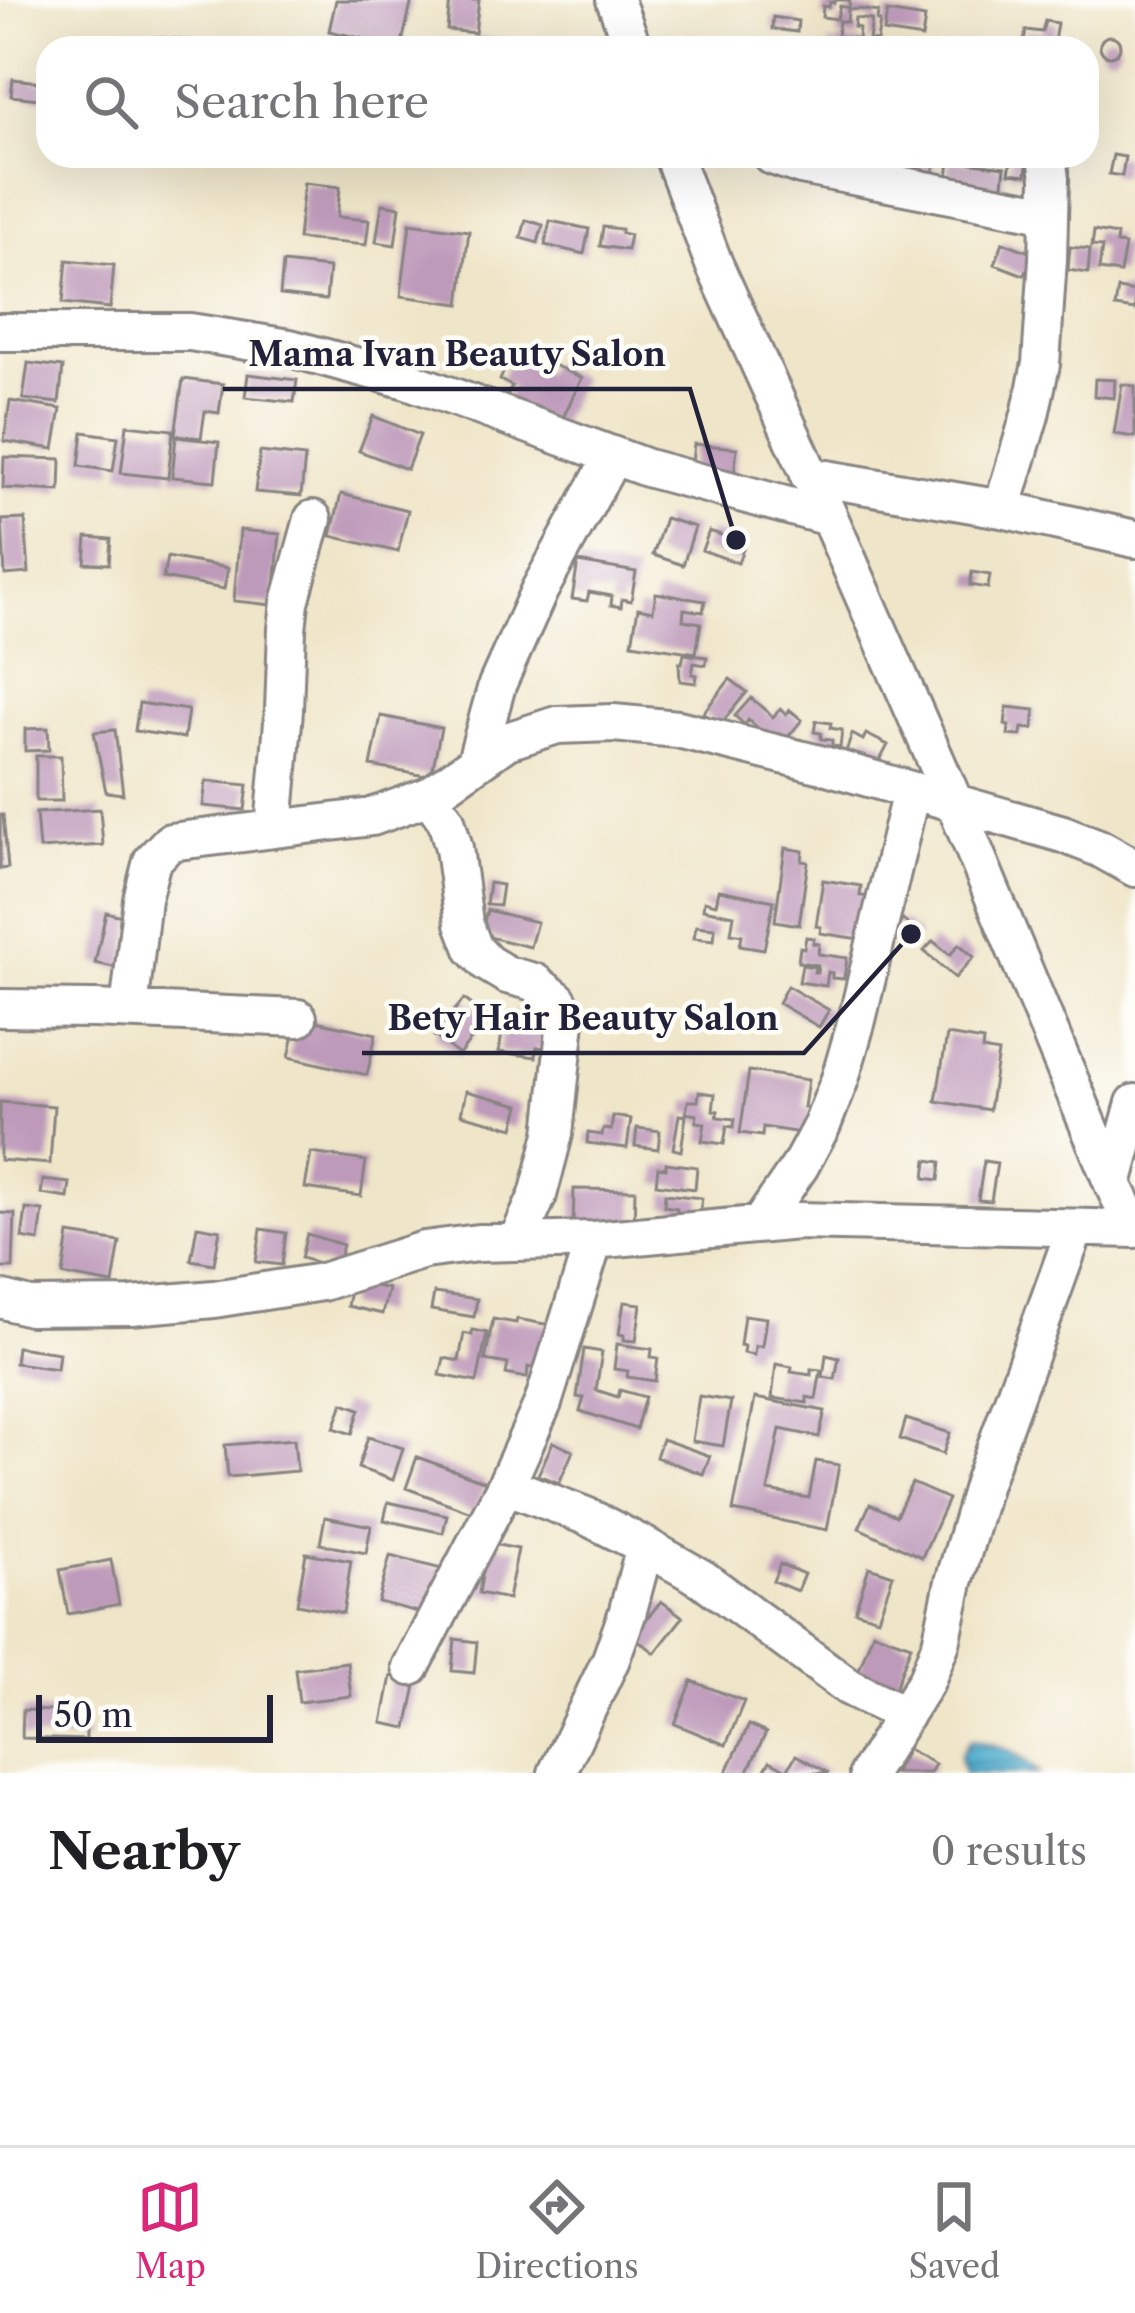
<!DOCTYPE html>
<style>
body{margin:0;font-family:"Libre Caslon Text",serif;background:#f2f2f2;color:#202124}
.scale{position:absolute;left:36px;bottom:30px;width:237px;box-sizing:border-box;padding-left:12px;border:6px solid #22223b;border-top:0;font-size:33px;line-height:42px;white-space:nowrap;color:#22223b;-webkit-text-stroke:9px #fdfcf7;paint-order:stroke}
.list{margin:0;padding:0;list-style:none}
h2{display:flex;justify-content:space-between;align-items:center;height:156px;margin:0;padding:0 48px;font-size:51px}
h2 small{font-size:39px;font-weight:400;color:#757577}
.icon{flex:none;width:66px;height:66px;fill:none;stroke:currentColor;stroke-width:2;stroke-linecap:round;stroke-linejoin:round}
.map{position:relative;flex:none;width:1135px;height:1773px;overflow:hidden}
.search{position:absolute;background:#fff;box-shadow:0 12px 48px #0002;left:36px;right:36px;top:36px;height:132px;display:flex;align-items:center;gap:30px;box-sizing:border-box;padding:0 42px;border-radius:36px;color:#757577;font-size:45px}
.sheet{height:372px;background:#fff}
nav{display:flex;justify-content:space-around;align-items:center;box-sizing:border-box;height:168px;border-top:3px solid #e0e0e0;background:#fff;font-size:33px;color:#757577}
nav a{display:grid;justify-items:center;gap:6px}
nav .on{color:#db2777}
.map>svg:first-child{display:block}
</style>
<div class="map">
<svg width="1135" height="1773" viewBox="0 0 1135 1773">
<defs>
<pattern id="water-rules" width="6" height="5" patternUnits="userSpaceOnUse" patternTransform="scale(3)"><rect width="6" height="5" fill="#51afcf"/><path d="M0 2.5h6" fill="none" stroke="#438ea9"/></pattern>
</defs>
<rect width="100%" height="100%" fill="#fdfcf7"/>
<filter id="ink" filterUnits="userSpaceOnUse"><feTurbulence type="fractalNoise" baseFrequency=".00833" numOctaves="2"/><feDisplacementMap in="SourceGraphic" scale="24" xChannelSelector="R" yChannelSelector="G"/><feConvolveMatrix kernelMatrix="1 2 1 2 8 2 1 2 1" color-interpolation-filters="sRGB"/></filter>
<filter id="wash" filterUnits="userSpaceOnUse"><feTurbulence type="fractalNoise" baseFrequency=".004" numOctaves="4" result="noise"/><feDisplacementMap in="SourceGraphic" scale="48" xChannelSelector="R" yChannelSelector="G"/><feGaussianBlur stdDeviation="2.7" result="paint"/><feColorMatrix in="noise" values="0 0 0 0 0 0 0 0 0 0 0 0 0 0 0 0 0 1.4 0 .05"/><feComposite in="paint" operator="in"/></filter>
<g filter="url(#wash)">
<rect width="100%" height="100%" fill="#efe5c8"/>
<path fill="url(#water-rules)" stroke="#3a6885" stroke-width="3" d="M 970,1740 C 999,1744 1018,1753 1039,1773 L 964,1773 L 960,1755 Z"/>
<g id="blocks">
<path fill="#bd99ba" d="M 336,0 L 412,0 L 401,47 L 329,31 Z
M 450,0 L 479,0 L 475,33 L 447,30 Z
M 835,0 L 850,0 L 849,8 L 840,6 L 837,19 L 822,17 L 823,6 L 829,7 L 830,2 L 834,3 Z
M 859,9 L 878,12 L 877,21 L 880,22 L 877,41 L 869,40 L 872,20 L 855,18 L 854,27 L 859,28 L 858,39 L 837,36 L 839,21 L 847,22 L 848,10 Z
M 887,12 L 925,18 L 922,38 L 884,32 Z
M 773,17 L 798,21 L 797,32 L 772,29 Z
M 1045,21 L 1057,23 L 1053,48 L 1023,48 L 1026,30 L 1042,32 Z
M1100 46a10 10 0 1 1 20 0a10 10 0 1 1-20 0Z
M 155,37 L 194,41 L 193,48 L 154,48 Z
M 477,37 L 518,42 L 518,48 L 476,48 Z
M 838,40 L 869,44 L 868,48 L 829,48 L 829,43 L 837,44 Z
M 13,79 L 48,83 L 48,100 L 11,96 Z
M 1113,155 L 1125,157 L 1122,176 L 1109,174 Z
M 894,156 L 936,156 L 931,189 L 901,178 L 902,163 L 894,162 Z
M 1012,156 L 1028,156 L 1026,175 L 1009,173 Z
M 950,160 L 1005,167 L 1002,192 L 947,185 Z
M 304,183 L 340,187 L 337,217 L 369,220 L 366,245 L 298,239 Z
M 382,204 L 400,207 L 395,245 L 376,242 Z
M 526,220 L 543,225 L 538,243 L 521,238 Z
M 550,221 L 589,229 L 584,254 L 545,245 Z
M 410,223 L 469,231 L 460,304 L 401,296 Z
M 603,227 L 621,229 L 621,233 L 630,235 L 627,250 L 600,246 Z
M 1094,231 L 1117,235 L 1116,244 L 1125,245 L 1120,273 L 1099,270 L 1102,247 L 1092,246 Z
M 1003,242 L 1048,259 L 1042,274 L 1027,269 L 1024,275 L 995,264 Z
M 1070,247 L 1090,249 L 1088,273 L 1068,270 Z
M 67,260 L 114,265 L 110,308 L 63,303 Z
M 283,263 L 329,268 L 326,300 L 280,295 Z
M 1118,289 L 1135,292 L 1135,310 L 1115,307 Z
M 511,356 L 520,361 L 522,356 L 533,361 L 530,366 L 544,373 L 549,363 L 582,378 L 560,424 L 501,407 L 512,386 L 500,380 Z
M 28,363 L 63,367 L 59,403 L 23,399 Z
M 248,374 L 297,380 L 294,402 L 245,397 Z
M 183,379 L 223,384 L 219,413 L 205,411 L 201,438 L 175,435 Z
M 1095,379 L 1115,380 L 1114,398 L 1094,396 Z
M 1122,384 L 1135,386 L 1135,437 L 1114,434 Z
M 10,401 L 61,409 L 54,449 L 4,441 Z
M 373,416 L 420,435 L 407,469 L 359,451 Z
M 127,425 L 173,430 L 168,478 L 121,473 Z
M 83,432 L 118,437 L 113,471 L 79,466 Z
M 176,437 L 219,442 L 215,481 L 172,477 Z
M 694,444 L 737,448 L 734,477 L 691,472 Z
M 260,452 L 305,457 L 301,496 L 255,492 Z
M 4,457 L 61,459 L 60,491 L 3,488 Z
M 341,494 L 408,510 L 398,552 L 331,536 Z
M 665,518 L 695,527 L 683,565 L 653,555 Z
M 25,519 L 29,573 L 5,575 L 2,520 Z
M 240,530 L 280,534 L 273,605 L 234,601 Z
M 709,531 L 745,543 L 738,563 L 702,550 Z
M 87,537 L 111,539 L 109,564 L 85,563 Z
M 167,557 L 228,568 L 224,589 L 163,578 Z
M 578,562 L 636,572 L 631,601 L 622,599 L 621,607 L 611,605 L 612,596 L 589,592 L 587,601 L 572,599 Z
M 972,572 L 990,575 L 988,588 L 970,585 Z
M 656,593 L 705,601 L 703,612 L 684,609 L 683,620 L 701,623 L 696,653 L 632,643 L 638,608 L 653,611 Z
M 684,654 L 707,657 L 706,665 L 694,663 L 692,674 L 697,675 L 696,683 L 680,681 L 679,663 L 682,663 Z
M 730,679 L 747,692 L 719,726 L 703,713 Z
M 751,698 L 773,717 L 780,709 L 786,715 L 790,710 L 802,720 L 777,750 L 755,731 L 758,728 L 748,720 L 745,725 L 735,716 Z
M 139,703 L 188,710 L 184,738 L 135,731 Z
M 1007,707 L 1035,710 L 1033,729 L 1022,728 L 1021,736 L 1008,735 L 1009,726 L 1005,725 Z
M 381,716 L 441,728 L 431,777 L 371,766 Z
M 816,721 L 831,723 L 830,728 L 842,730 L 840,747 L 832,746 L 832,740 L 821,739 L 821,733 L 814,732 Z
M 48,728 L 49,750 L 25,751 L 25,729 Z
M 115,730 L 123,794 L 106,792 L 94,732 Z
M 852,734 L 863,740 L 866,734 L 888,745 L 876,768 L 846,752 Z
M 36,756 L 61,756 L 62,801 L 36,801 Z
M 206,781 L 248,785 L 245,810 L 203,806 Z
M 100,809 L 103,845 L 39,849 L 36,813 Z
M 0,815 L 3,815 L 8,868 L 0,869 Z
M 785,848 L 803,851 L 802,861 L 808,862 L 799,925 L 775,921 Z
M 823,880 L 861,886 L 860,896 L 872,897 L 866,940 L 820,933 L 821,927 L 816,926 Z
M 489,883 L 502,885 L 499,906 L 486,905 Z
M 719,890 L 774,901 L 764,949 L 740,945 L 742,935 L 731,933 L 734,915 L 703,909 L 704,901 L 716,904 Z
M 487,910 L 537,922 L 530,947 L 481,935 Z
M 106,912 L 134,919 L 123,969 L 95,963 Z
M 903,920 L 919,935 L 910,944 L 895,929 Z
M 696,926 L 715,928 L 714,940 L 694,938 Z
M 806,937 L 814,938 L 813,943 L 819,944 L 818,954 L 847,958 L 844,979 L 832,978 L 832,973 L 828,972 L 826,986 L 799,982 L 802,965 L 815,967 L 814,972 L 817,972 L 818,965 L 798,962 L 800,947 L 804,948 Z
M 933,941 L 950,955 L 959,944 L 974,957 L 955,978 L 924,951 Z
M 787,986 L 829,1010 L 819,1027 L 778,1003 Z
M 464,999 L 488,1017 L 459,1055 L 434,1036 Z
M 514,1011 L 543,1016 L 541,1027 L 549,1028 L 546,1048 L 537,1047 L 536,1057 L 499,1052 L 503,1027 L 511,1028 Z
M 298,1017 L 376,1034 L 367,1075 L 289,1057 Z
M 947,1035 L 983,1041 L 982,1050 L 998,1053 L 989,1110 L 936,1101 Z
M 749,1071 L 808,1080 L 804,1107 L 811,1108 L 807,1134 L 763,1127 L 762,1136 L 740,1133 Z
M 466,1091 L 520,1105 L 514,1128 L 461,1114 Z
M 699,1092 L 715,1094 L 713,1110 L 718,1111 L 717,1117 L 735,1119 L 734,1127 L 727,1126 L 724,1144 L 702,1141 L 705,1123 L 696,1122 L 697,1115 L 686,1113 L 688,1101 L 698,1101 Z
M 0,1102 L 54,1106 L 50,1164 L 0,1160 Z
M 679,1115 L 686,1116 L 681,1151 L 673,1149 Z
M 613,1116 L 631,1119 L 627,1148 L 587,1143 L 588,1133 L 602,1135 L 603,1129 L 611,1130 Z
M 637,1128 L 660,1131 L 658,1149 L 635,1146 Z
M 311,1153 L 366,1161 L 361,1196 L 305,1188 Z
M 927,1160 L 941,1162 L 939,1180 L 925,1178 Z
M 984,1161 L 997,1163 L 991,1201 L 978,1200 Z
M 666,1163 L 697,1167 L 695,1189 L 656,1184 L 658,1167 L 666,1168 Z
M 43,1180 L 70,1183 L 68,1198 L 41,1194 Z
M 574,1189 L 635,1190 L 634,1227 L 573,1226 Z
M 665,1194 L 702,1198 L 699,1218 L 676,1215 L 677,1208 L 664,1206 Z
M 26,1209 L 43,1211 L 39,1241 L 22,1238 Z
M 0,1213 L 15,1214 L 13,1268 L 0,1268 Z
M 197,1226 L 220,1230 L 214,1264 L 191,1260 Z
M 261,1229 L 286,1233 L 282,1265 L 256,1262 Z
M 69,1234 L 120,1242 L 113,1284 L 63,1275 Z
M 307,1234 L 343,1245 L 336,1268 L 301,1258 Z
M 352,1281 L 388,1289 L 382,1314 L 347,1306 Z
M 434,1293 L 477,1299 L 474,1317 L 431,1310 Z
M 624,1302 L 641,1304 L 636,1341 L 624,1340 L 624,1335 L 619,1334 Z
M 744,1315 L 766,1318 L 762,1346 L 755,1346 L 754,1355 L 743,1353 L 744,1346 L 740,1345 Z
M 493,1319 L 516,1323 L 517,1319 L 556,1326 L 547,1371 L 528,1367 L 527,1378 L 506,1374 L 508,1364 L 485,1360 Z
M 472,1330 L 487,1333 L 477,1382 L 440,1375 L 444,1358 L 459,1361 L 464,1333 L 472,1335 Z
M 617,1344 L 652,1349 L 651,1357 L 658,1358 L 655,1381 L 627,1377 L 628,1371 L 614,1369 Z
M 17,1347 L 59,1353 L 57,1369 L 15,1363 Z
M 584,1349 L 602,1352 L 596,1390 L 618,1397 L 620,1390 L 645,1397 L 636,1429 L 580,1411 L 584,1398 L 577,1397 Z
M 826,1355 L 839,1358 L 835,1379 L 823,1377 Z
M 776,1364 L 792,1367 L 791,1372 L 811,1375 L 811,1369 L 821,1370 L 816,1399 L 807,1397 L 807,1403 L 772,1398 Z
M 699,1396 L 731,1401 L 723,1446 L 692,1441 Z
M 755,1398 L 825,1411 L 819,1437 L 780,1429 L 768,1491 L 809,1498 L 816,1461 L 839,1465 L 827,1530 L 733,1511 Z
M 343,1403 L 360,1409 L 352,1434 L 334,1428 Z
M 906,1419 L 950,1433 L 943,1454 L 900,1439 Z
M 368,1437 L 403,1448 L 393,1480 L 358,1468 Z
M 294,1439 L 297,1471 L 228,1477 L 225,1445 Z
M 662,1439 L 710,1456 L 703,1474 L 656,1457 Z
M 553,1442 L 573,1451 L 559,1483 L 538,1475 Z
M 417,1457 L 486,1482 L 474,1513 L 406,1488 Z
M 912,1483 L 948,1499 L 922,1557 L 859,1528 L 870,1504 L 896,1516 Z
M 388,1502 L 447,1515 L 443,1533 L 384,1520 Z
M 325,1517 L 371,1526 L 366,1553 L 320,1544 Z
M 488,1543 L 518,1549 L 508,1599 L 479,1593 Z
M 306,1553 L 351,1561 L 343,1613 L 297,1604 Z
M 390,1556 L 446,1570 L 434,1616 L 378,1602 Z
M 111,1560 L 119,1604 L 68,1614 L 60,1570 Z
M 780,1564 L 804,1574 L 797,1591 L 773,1581 Z
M 869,1567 L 893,1575 L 878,1618 L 855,1611 Z
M 661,1601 L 683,1617 L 655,1653 L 633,1636 Z
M 873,1632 L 911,1645 L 891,1699 L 853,1686 Z
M 455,1639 L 477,1642 L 474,1673 L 452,1671 Z
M 347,1662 L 351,1696 L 299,1702 L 295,1669 Z
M 391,1676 L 417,1681 L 407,1728 L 382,1723 Z
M 692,1681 L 744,1701 L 726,1745 L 675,1724 Z
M 23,1710 L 86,1712 L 86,1740 L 22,1738 Z
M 749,1725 L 766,1733 L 747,1773 L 726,1773 Z
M 907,1749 L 935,1764 L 930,1773 L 894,1773 Z
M 796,1755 L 829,1773 L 763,1773 L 770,1761 L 787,1770 Z"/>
</g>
</g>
<g filter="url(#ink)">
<use href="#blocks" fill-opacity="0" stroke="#888482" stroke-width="3"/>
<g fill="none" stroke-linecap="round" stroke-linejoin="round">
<g stroke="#888482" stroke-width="42">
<path id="minor" d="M 615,0 L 633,48
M 772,156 L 801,166 L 1049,214
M 0,332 L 190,332 L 290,348 L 410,381 L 647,468 L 829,517
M 809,476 L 1002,509 L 1135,539
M 1002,509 L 1030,415 L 1041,364 L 1048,259 L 1050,179 L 1047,156
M 476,761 L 497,685 L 539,591 L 613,456
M 429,796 L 446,820 L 454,848 L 464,923 L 474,949 L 487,963 L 507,975 L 534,982 L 558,1000 L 566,1021 L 554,1134 L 538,1195 L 517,1242
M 274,828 L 284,710 L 287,629 L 290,602 L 313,519
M 0,1008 L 94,1009 L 298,1018
M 129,1010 L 142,899 L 152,861 L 170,842 L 372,817 L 429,796 L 507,741 L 557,725 L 613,723 L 678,729 L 827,766 L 1063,834 L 1099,848 L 1135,868
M 1113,1184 L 1135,1103
M 760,1224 L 800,1166 L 822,1125 L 840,1079 L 857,1020 L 911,791
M 0,1299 L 30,1307 L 131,1306 L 214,1299 L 322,1282 L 424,1250 L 478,1243 L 594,1240 L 798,1221 L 1135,1229 L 1113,1184 L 955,804 L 829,517 L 714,264 L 673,156
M 506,1485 L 586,1516 L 645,1546 L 703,1579 L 849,1687 L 905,1715
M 411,1667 L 506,1485 L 543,1403 L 594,1240
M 557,1773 L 611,1659 L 627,1614 L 645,1546
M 868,1773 L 926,1681 L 941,1643 L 954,1582 L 983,1483 L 1075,1229"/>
</g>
<use href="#minor" stroke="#fff" stroke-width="36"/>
</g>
</g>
<path fill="none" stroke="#22223b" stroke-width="4.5" d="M736 540L690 389H223M911 934L804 1053H362"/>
<g fill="#22223b" stroke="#fdfcf7" stroke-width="4.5">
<circle cx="736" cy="540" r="12"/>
<circle cx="911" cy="934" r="12"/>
</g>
<g font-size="33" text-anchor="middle" font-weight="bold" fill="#22223b" stroke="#fdfcf7" stroke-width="9" stroke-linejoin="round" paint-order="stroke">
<text x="457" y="366">Mama Ivan Beauty Salon</text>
<text x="583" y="1030">Bety Hair Beauty Salon</text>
</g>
</svg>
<div class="scale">50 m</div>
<div class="search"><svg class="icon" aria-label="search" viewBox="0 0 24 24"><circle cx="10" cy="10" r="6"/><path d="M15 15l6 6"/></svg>Search here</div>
</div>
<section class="sheet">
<h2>Nearby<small>0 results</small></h2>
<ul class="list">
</ul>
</section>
<nav>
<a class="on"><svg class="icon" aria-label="map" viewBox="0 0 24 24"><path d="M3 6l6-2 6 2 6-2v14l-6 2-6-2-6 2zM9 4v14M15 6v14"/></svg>Map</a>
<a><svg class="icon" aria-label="directions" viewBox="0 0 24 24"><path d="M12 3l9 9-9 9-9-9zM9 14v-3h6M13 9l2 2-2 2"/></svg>Directions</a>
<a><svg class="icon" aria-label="saved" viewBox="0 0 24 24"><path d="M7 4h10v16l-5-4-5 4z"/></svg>Saved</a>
</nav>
